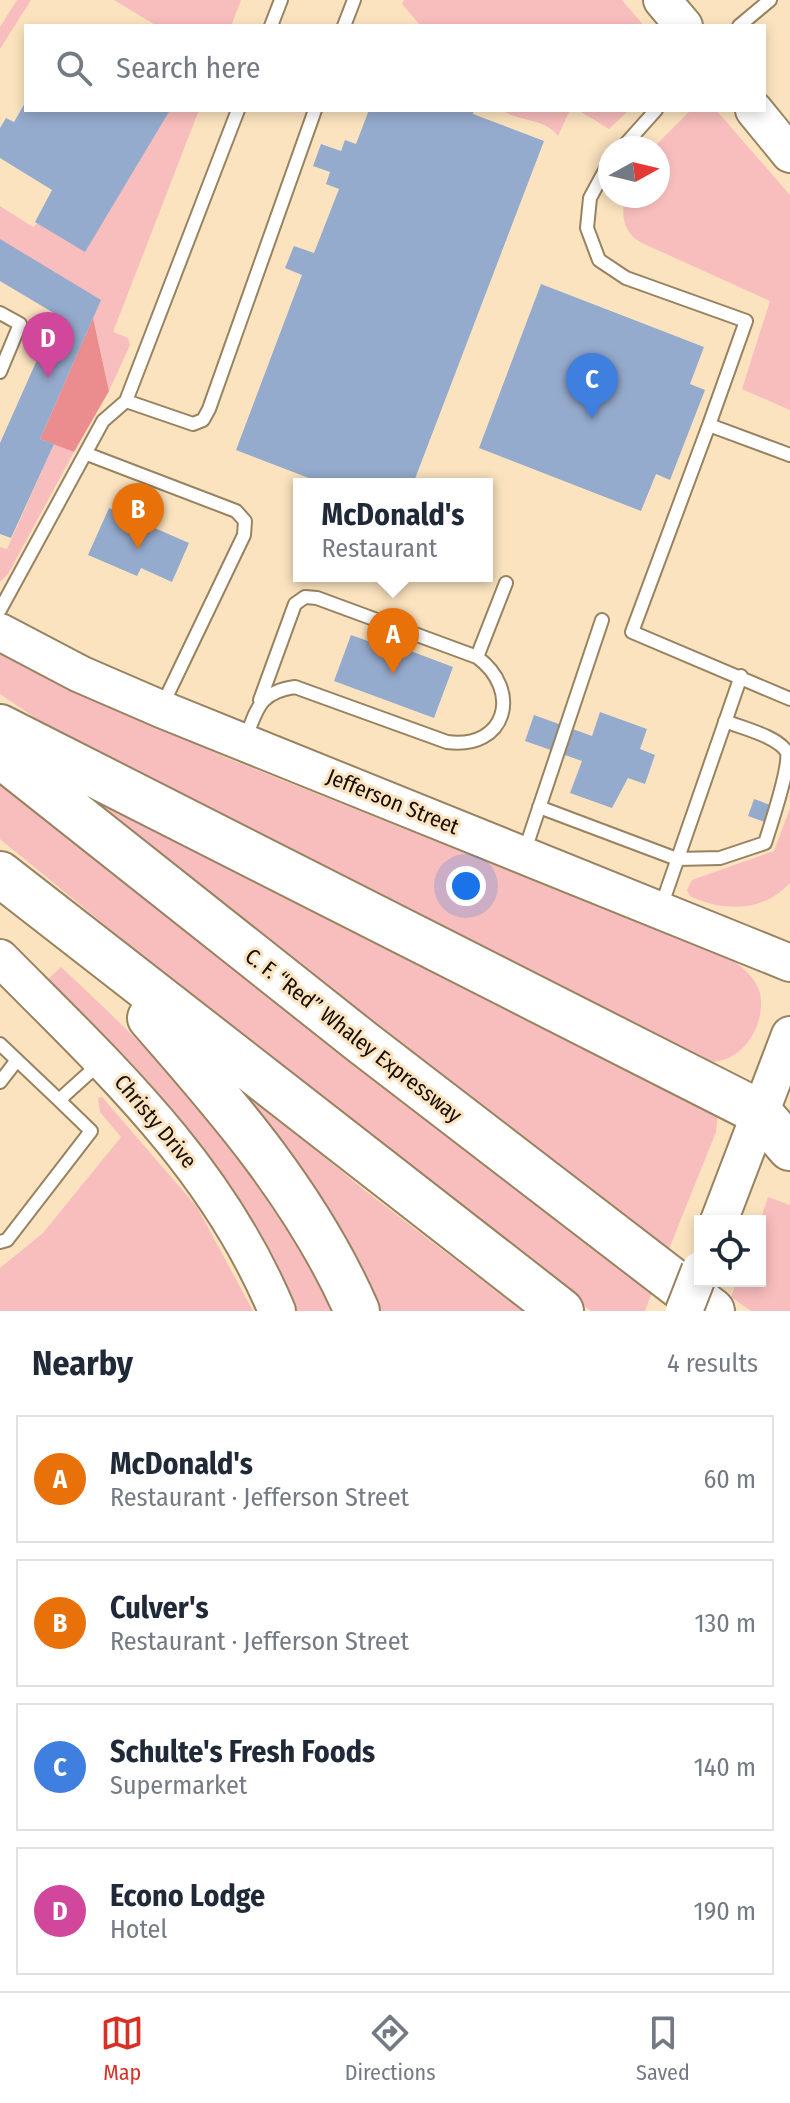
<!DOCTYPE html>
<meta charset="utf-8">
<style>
body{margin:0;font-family:"Fira Sans Condensed",sans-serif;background:#f6f6f7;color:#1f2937}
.controls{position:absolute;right:24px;bottom:24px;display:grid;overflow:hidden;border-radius:0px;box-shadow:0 4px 12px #0003}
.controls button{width:72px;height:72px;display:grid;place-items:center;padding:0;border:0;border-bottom:2px solid #e0e1e3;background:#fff;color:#1f2937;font:40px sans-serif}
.compass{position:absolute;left:598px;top:136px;width:72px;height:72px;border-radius:50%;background:#fff;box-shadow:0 4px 12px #0003;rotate:82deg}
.you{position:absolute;left:466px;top:886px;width:28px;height:28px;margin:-20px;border:6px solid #fff;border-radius:50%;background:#1a73e8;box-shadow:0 0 0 12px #1a73e833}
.badge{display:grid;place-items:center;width:52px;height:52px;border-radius:50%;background:#d93025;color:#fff;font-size:26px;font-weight:700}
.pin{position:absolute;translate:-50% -66px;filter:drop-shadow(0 2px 4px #0008)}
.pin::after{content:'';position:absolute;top:42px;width:28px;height:24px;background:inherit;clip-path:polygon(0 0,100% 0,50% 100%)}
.popup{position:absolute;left:293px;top:478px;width:200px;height:104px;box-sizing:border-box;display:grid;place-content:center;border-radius:0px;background:#fff;filter:drop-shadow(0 2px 6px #0005);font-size:26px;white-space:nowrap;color:#747a83}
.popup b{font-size:30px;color:#1f2937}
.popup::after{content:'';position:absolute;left:50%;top:100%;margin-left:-16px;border:16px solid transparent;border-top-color:#fff}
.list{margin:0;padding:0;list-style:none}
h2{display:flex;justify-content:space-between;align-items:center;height:104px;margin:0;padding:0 32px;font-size:34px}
h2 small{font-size:26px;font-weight:400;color:#747a83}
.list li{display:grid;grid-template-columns:52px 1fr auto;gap:24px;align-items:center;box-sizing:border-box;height:128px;margin:0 16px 16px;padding:0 16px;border:2px solid #e0e1e3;border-radius:0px}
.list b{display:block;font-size:30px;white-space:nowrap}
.list p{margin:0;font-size:26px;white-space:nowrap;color:#747a83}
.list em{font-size:26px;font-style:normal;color:#747a83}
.icon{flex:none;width:44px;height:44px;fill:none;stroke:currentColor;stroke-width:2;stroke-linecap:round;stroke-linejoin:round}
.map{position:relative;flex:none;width:790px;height:1311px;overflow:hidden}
.search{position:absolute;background:#fff;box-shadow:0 4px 12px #0003;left:24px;right:24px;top:24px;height:88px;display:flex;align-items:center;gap:20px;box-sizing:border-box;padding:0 28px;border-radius:0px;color:#747a83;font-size:30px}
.sheet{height:680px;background:#fff}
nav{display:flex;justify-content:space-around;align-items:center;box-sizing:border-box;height:112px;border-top:2px solid #e0e1e3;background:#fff;font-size:22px;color:#747a83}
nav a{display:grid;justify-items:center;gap:4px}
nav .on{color:#d93025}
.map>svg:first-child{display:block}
</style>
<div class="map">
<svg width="790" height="1311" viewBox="0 0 790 1311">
<rect width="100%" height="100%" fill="#fbe3bf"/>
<path fill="#f8bdbd" d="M 17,0 L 31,0 L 0,49 L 0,27 Z
M 114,0 L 241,0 L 231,26 L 157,26 Z
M 404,0 L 622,0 L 644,26 L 421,26 L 402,4 Z
M 170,110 L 199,110 L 113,332 L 128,338 L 130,345 L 109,391 L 93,318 L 0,239 L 0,206 L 33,227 Z
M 502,110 L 570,110 L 558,136 C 545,118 519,122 502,110 Z
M 578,110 L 629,110 L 609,129 Z
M 691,110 L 716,110 L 790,195 L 790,410 L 742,389 L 770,301 L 642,243 C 623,233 621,216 625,196 L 658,196 L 658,148 L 653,148 Z
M 54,444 L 74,452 L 8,574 L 0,582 L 0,547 L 7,549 Z
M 0,654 L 227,758 L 734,961 C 744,969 754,977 759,990 C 767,1015 751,1050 726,1059 C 718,1062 708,1062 700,1064 L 40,721 L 0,694 Z
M 0,777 L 654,1287 L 645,1311 L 591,1311 L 383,1153 L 0,839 Z
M 79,787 L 718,1113 L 716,1132 L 669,1249 L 467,1096 Z
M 790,808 L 790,883 C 763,912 724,912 690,896 L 687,890 L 692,880 L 774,851 Z
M 61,967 C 148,1048 237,1136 299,1239 C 313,1262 323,1287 334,1311 L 295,1311 C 240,1180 146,1079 46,981 Z
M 243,1090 L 363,1189 L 522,1311 L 375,1311 L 236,1098 Z
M 102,1097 L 197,1207 L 253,1311 L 0,1311 L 0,1268 L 43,1233 L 121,1137 L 100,1112 L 98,1098 Z
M 768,1197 L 790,1205 L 790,1311 L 751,1311 L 731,1297 L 737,1281 L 760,1281 L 760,1221 Z"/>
<path fill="#eb8d8e" d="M 93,318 L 109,391 L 74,452 L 40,439 Z"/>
<path fill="#95abcd" d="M 26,101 L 26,110 L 170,110 L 85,252 L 35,222 L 52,190 L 0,158 L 0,128 L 6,118 L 14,122 Z
M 369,110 L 474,110 L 473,114 L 544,141 L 413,484 L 312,484 L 314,480 L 236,450 L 302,275 L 285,268 L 294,246 L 314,253 L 339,189 L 326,184 L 330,172 L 313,166 L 321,144 L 341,151 L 345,140 L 356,144 Z
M 0,239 L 101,300 L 40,439 L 54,444 L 11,538 L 0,534 L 0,443 L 57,315 L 0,281 Z
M 541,284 L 704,347 L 690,384 L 705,390 L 670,480 L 656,474 L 641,511 L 479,448 Z
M 109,508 L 189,543 L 172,582 L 141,568 L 137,576 L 88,555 Z
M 351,635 L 385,647 L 387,642 L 453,667 L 434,718 L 334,681 Z
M 600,712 L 647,729 L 640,749 L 655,755 L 645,784 L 628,778 L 612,808 L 570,793 L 582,761 L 525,741 L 534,715 L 592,736 Z
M 754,799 L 779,808 L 773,825 L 748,816 Z"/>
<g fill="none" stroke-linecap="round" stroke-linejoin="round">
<g stroke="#988361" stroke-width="16">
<path id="lane" d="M 271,26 L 281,0
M 344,26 L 354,0
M 739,26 L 770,0
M 238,110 L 126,401 L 193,424 L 203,420 L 209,409 L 315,110
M 622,148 L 656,110
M 610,161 L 590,198 L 587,228 L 599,260 L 626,278 L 746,321 L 709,425 L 790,455
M 0,313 L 20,324 L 0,372
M 709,425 L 632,632 L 790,699
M 87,454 L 236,511 L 245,521 L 244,535 L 162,706
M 0,610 L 103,421 L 126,401
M 260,700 L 295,604 L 305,597 L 317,598 L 477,657
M 245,740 C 257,709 259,692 295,687 L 447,742 C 507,750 522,690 477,657 L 506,583
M 539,807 L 677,859 L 720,858 L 765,843 C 771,824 790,768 787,752 C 777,736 742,728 725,721
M 524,853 L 602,620
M 661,907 L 741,676
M 0,1044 L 59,1100 L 100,1063
M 0,1082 L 17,1060
M 0,1242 L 7,1240 L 91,1131 L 59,1100"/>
</g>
<g stroke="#988361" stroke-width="40">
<path id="secondary" d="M 662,0 L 684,26
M 754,110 L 790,154
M 0,632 L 80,674 L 161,709 L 790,963
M 0,958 C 109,1068 216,1165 277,1311
M 719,1221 L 790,1035"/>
</g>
<g stroke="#988361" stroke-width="48">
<path id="highway" d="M 0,727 L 759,1112 L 790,1148
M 0,755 L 362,1042 L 712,1311
M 0,874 L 561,1311
M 150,1018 C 230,1109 308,1199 357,1311"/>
</g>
<use href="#lane" stroke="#fff" stroke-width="12"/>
<use href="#secondary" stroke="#fff" stroke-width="36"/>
<use href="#highway" stroke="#fff" stroke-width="44"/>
<g stroke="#988361" stroke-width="40" stroke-linecap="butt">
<path id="secondary-bridge" d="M 684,1311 L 700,1270"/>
</g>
<use href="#secondary-bridge" stroke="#fff" stroke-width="36"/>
</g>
<g text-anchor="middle" stroke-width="6" stroke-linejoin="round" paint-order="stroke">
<g font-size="22" fill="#150d03" stroke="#fbe3bf">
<text transform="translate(393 801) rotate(22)" y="8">Jefferson Street</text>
<text transform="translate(354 1035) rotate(38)" y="8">C. F. “Red” Whaley Expressway</text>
<text transform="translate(156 1121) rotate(50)" y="8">Christy Drive</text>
</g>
</g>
</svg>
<div class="controls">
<button><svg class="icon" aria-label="locate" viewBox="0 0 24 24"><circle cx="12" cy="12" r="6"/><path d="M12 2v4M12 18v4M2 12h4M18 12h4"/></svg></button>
</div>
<svg class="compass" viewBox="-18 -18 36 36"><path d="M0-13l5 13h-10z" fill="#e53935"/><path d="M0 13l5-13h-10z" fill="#747a83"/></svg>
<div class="you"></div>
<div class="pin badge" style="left:393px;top:674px;background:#e8710a">A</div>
<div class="popup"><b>McDonald's</b>Restaurant</div>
<div class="pin badge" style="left:138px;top:549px;background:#e8710a">B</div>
<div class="pin badge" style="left:592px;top:419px;background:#3f7fe0">C</div>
<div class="pin badge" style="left:48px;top:378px;background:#d1479c">D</div>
<div class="search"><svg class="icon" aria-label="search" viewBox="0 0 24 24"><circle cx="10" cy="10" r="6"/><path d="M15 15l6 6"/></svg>Search here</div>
</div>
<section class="sheet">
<h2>Nearby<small>4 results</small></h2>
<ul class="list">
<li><span class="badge" style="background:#e8710a">A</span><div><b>McDonald's</b><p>Restaurant · Jefferson Street</p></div><em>60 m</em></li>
<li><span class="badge" style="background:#e8710a">B</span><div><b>Culver's</b><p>Restaurant · Jefferson Street</p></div><em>130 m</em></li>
<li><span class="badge" style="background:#3f7fe0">C</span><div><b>Schulte's Fresh Foods</b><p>Supermarket</p></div><em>140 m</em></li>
<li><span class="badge" style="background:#d1479c">D</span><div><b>Econo Lodge</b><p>Hotel</p></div><em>190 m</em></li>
</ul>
</section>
<nav>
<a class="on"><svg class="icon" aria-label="map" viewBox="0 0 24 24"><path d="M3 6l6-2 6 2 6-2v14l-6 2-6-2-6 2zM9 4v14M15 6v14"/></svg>Map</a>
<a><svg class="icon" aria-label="directions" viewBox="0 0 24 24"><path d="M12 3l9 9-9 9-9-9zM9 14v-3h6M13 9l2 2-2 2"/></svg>Directions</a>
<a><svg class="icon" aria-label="saved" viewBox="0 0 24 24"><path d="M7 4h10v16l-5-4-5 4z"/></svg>Saved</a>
</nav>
